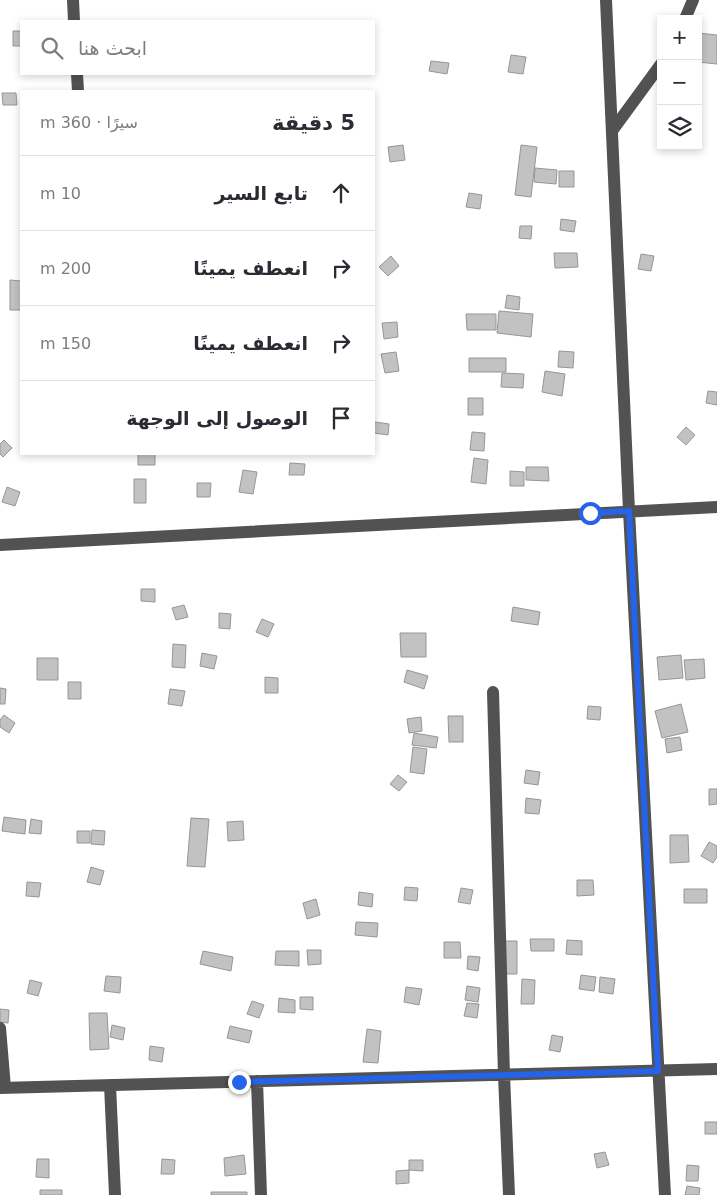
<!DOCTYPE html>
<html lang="ar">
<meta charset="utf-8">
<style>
body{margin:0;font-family:"DejaVu Sans",Cairo,sans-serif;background:#f7f7f7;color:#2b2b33;direction:rtl}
.controls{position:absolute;right:15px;top:15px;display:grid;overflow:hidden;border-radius:0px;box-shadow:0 2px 8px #0003}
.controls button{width:45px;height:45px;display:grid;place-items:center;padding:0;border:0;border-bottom:1px solid #e1e1e2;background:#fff;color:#2b2b33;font:25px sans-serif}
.stop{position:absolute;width:15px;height:15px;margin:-11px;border:4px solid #2563eb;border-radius:50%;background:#fff}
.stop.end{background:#2563eb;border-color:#fff;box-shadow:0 1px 5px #0008}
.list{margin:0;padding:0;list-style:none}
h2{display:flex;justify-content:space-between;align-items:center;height:65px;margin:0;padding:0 20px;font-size:21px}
h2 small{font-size:16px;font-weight:400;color:#7c7c81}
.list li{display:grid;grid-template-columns:32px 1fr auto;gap:15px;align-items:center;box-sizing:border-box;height:75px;padding:0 20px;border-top:1px solid #e1e1e2}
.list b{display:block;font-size:19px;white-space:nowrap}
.list em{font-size:16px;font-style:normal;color:#7c7c81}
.icon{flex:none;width:28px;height:28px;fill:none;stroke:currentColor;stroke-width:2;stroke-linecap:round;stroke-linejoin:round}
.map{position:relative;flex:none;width:717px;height:1195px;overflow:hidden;direction:ltr}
.search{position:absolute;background:#fff;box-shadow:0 2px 8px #0003;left:20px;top:20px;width:355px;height:55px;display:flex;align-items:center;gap:12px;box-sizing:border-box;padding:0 18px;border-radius:0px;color:#7c7c81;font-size:19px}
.panel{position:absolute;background:#fff;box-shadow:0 2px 8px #0003;left:20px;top:90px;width:355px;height:365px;border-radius:0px;direction:rtl}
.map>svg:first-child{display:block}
</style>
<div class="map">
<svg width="717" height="1195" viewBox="0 0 717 1195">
<rect width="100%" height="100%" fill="#fff"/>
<path fill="#c2c2c2" stroke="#969696" d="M 13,31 L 21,31 L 21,46 L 13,46 Z
M 698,33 L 717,35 L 717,64 L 698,62 Z
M 511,55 L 526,57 L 523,74 L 508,72 Z
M 431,61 L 449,63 L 447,74 L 429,71 Z
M 2,93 L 16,93 L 17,105 L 3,105 Z
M 403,145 L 405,160 L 390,162 L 388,147 Z
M 521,145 L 537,147 L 531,197 L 515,195 Z
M 535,168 L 557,170 L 556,184 L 534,182 Z
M 559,171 L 574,171 L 574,187 L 559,187 Z
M 469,193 L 482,195 L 480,209 L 466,207 Z
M 561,219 L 576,221 L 574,232 L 560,230 Z
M 520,226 L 532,226 L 531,239 L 519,238 Z
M 554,253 L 577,253 L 578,267 L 555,268 Z
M 641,254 L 654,256 L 651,271 L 638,269 Z
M 391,256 L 399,266 L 388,276 L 379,267 Z
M 10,280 L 21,281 L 21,310 L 10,310 Z
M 507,295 L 520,297 L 519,310 L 505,308 Z
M 499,311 L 533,314 L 531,337 L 497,333 Z
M 466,314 L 496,314 L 496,330 L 467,330 Z
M 397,322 L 398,337 L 384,339 L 382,323 Z
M 559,351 L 574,352 L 573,368 L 558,367 Z
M 396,352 L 399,371 L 385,373 L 381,354 Z
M 469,358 L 506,358 L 506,372 L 469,372 Z
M 545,371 L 565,374 L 562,396 L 542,392 Z
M 502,373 L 524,374 L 523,388 L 501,387 Z
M 708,391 L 717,392 L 717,405 L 706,403 Z
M 468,398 L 483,398 L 483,415 L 468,415 Z
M 375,422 L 389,424 L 388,435 L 374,433 Z
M 686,427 L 695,435 L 686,445 L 677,437 Z
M 472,432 L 485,433 L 484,451 L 470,450 Z
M 4,440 L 12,448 L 3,457 L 0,454 L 0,444 Z
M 138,454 L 155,454 L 155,465 L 138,465 Z
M 474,458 L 488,460 L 486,484 L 471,482 Z
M 290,463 L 305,464 L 304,475 L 289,475 Z
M 526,467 L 548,467 L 549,481 L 526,480 Z
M 243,470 L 257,472 L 253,494 L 239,492 Z
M 510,471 L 524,472 L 524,486 L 510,486 Z
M 134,479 L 146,479 L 146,503 L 134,503 Z
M 197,483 L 211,483 L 210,497 L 197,497 Z
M 7,487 L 20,492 L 15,506 L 2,502 Z
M 141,589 L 155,589 L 155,602 L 141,601 Z
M 184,605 L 188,617 L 176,620 L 172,608 Z
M 513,607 L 540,612 L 538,625 L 511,621 Z
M 219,613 L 231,614 L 230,629 L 219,628 Z
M 262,619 L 274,624 L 268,637 L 256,632 Z
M 400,633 L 426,633 L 426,657 L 401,657 Z
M 173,644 L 186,645 L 185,668 L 172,667 Z
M 202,653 L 217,656 L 214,669 L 200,666 Z
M 681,655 L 683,678 L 659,680 L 657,657 Z
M 37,658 L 58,658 L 58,680 L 37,680 Z
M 704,659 L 705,678 L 686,680 L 684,660 Z
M 407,670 L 428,676 L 424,689 L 404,682 Z
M 265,677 L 278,678 L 278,693 L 265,693 Z
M 68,682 L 81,682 L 81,699 L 68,699 Z
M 0,688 L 6,689 L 5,704 L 0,704 Z
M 170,689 L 185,691 L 182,706 L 168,704 Z
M 681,704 L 688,732 L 662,738 L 655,711 Z
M 588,706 L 601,707 L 600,720 L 587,719 Z
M 4,715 L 15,723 L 9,733 L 0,727 L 0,720 Z
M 448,716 L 463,716 L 463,742 L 449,742 Z
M 421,717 L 422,731 L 409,733 L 407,719 Z
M 414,733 L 438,737 L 436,748 L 412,745 Z
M 680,737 L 682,750 L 667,753 L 665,739 Z
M 413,747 L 427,749 L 424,774 L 410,772 Z
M 526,770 L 540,772 L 538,785 L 524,783 Z
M 398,775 L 407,782 L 399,791 L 390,784 Z
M 709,789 L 717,789 L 717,804 L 709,805 Z
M 526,798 L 541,800 L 539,814 L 525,813 Z
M 4,817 L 26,820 L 25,834 L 2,831 Z
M 191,818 L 209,819 L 205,867 L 187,866 Z
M 31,819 L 42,821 L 41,834 L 29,833 Z
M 243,821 L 244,840 L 228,841 L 227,822 Z
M 92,830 L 105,831 L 104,845 L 91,844 Z
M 77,831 L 90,831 L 90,843 L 77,843 Z
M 670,835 L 688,835 L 689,862 L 670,863 Z
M 709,842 L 717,846 L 717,857 L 713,863 L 701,856 Z
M 91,867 L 104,871 L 100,885 L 87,882 Z
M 577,880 L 593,880 L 594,895 L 577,896 Z
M 27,882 L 41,883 L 39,897 L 26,896 Z
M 405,887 L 418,888 L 417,901 L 404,900 Z
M 461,888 L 473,890 L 470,904 L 458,902 Z
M 684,889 L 707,889 L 707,903 L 684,903 Z
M 359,892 L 373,894 L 372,907 L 358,905 Z
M 316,899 L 320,915 L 307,919 L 303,903 Z
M 356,922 L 378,923 L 377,937 L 355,935 Z
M 530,939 L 554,939 L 554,951 L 531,951 Z
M 567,940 L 582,941 L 582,955 L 566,954 Z
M 502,941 L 517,941 L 517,974 L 502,974 Z
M 444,942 L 460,942 L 461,958 L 444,958 Z
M 307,950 L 321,950 L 321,964 L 308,965 Z
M 203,951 L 233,957 L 231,971 L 200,964 Z
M 276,951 L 299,951 L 299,966 L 275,965 Z
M 468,956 L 480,957 L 478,971 L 467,969 Z
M 581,975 L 596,977 L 594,991 L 579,989 Z
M 106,976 L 121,977 L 120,993 L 104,991 Z
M 600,977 L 615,979 L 613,994 L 599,992 Z
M 522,979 L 535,980 L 534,1004 L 521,1004 Z
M 30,980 L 42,983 L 38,996 L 27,993 Z
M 467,986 L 480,988 L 478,1002 L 465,1000 Z
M 406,987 L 422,989 L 419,1005 L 404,1002 Z
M 300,997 L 313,997 L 313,1010 L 300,1009 Z
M 279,998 L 295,1000 L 295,1013 L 278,1012 Z
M 252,1001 L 264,1005 L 259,1018 L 247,1014 Z
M 467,1003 L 479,1004 L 477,1018 L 464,1016 Z
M 0,1009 L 9,1010 L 8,1023 L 0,1022 Z
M 89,1013 L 107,1013 L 109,1049 L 90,1050 Z
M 112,1025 L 125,1028 L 123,1040 L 110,1037 Z
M 230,1026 L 252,1031 L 249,1043 L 227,1038 Z
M 367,1029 L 381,1031 L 378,1063 L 363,1062 Z
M 552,1035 L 563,1037 L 560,1052 L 549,1050 Z
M 150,1046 L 164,1048 L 162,1062 L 149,1060 Z
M 705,1122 L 717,1122 L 717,1134 L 705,1134 Z
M 605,1152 L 609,1165 L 597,1168 L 594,1154 Z
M 244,1155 L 246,1174 L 225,1176 L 224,1158 Z
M 37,1159 L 49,1159 L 49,1178 L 36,1177 Z
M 162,1159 L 175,1160 L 174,1174 L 161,1174 Z
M 409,1160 L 423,1160 L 423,1171 L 409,1170 Z
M 687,1165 L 699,1166 L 698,1181 L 686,1181 Z
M 409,1170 L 409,1183 L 396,1184 L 396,1171 Z
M 687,1186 L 700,1188 L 699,1195 L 685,1195 Z
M 40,1190 L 62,1190 L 62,1195 L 40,1195 Z
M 211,1192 L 247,1192 L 247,1195 L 211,1195 Z"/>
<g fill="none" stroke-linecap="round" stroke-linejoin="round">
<path stroke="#525252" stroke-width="12" d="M 73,0 L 74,21
M 606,0 L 629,511 L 665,1195
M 685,19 L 693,0
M 77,74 L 78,91
M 612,131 L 661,64
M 0,545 L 717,507
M 493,692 L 504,1075 L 509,1195
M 0,1028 L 5,1088
M 257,1081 L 261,1195
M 110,1085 L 115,1195
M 0,1088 L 717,1069"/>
</g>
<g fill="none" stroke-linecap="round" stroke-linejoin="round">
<path stroke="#2563eb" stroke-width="6" d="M 239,1082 L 658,1071 L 629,511 L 590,513"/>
</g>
</svg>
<div class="controls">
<button>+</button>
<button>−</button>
<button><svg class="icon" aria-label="layers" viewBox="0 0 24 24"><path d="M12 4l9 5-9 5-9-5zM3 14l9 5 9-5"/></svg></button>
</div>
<div class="stop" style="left:590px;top:513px"></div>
<div class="stop end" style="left:239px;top:1082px"></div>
<div class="search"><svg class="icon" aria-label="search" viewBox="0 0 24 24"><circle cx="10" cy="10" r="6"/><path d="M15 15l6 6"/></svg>ابحث هنا</div>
<section class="panel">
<h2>5 دقيقة<small>سيرًا · 360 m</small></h2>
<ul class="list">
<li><svg class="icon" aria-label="ahead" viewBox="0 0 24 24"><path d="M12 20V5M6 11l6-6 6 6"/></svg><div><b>تابع السير</b></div><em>10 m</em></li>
<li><svg class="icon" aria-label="right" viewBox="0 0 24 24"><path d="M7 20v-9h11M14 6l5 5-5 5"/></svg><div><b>انعطف يمينًا</b></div><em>200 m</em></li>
<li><svg class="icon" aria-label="right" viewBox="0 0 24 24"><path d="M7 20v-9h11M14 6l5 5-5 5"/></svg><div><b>انعطف يمينًا</b></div><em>150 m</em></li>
<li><svg class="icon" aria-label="arrive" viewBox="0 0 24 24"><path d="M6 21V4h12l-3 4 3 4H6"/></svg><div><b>الوصول إلى الوجهة</b></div></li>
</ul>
</section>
</div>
